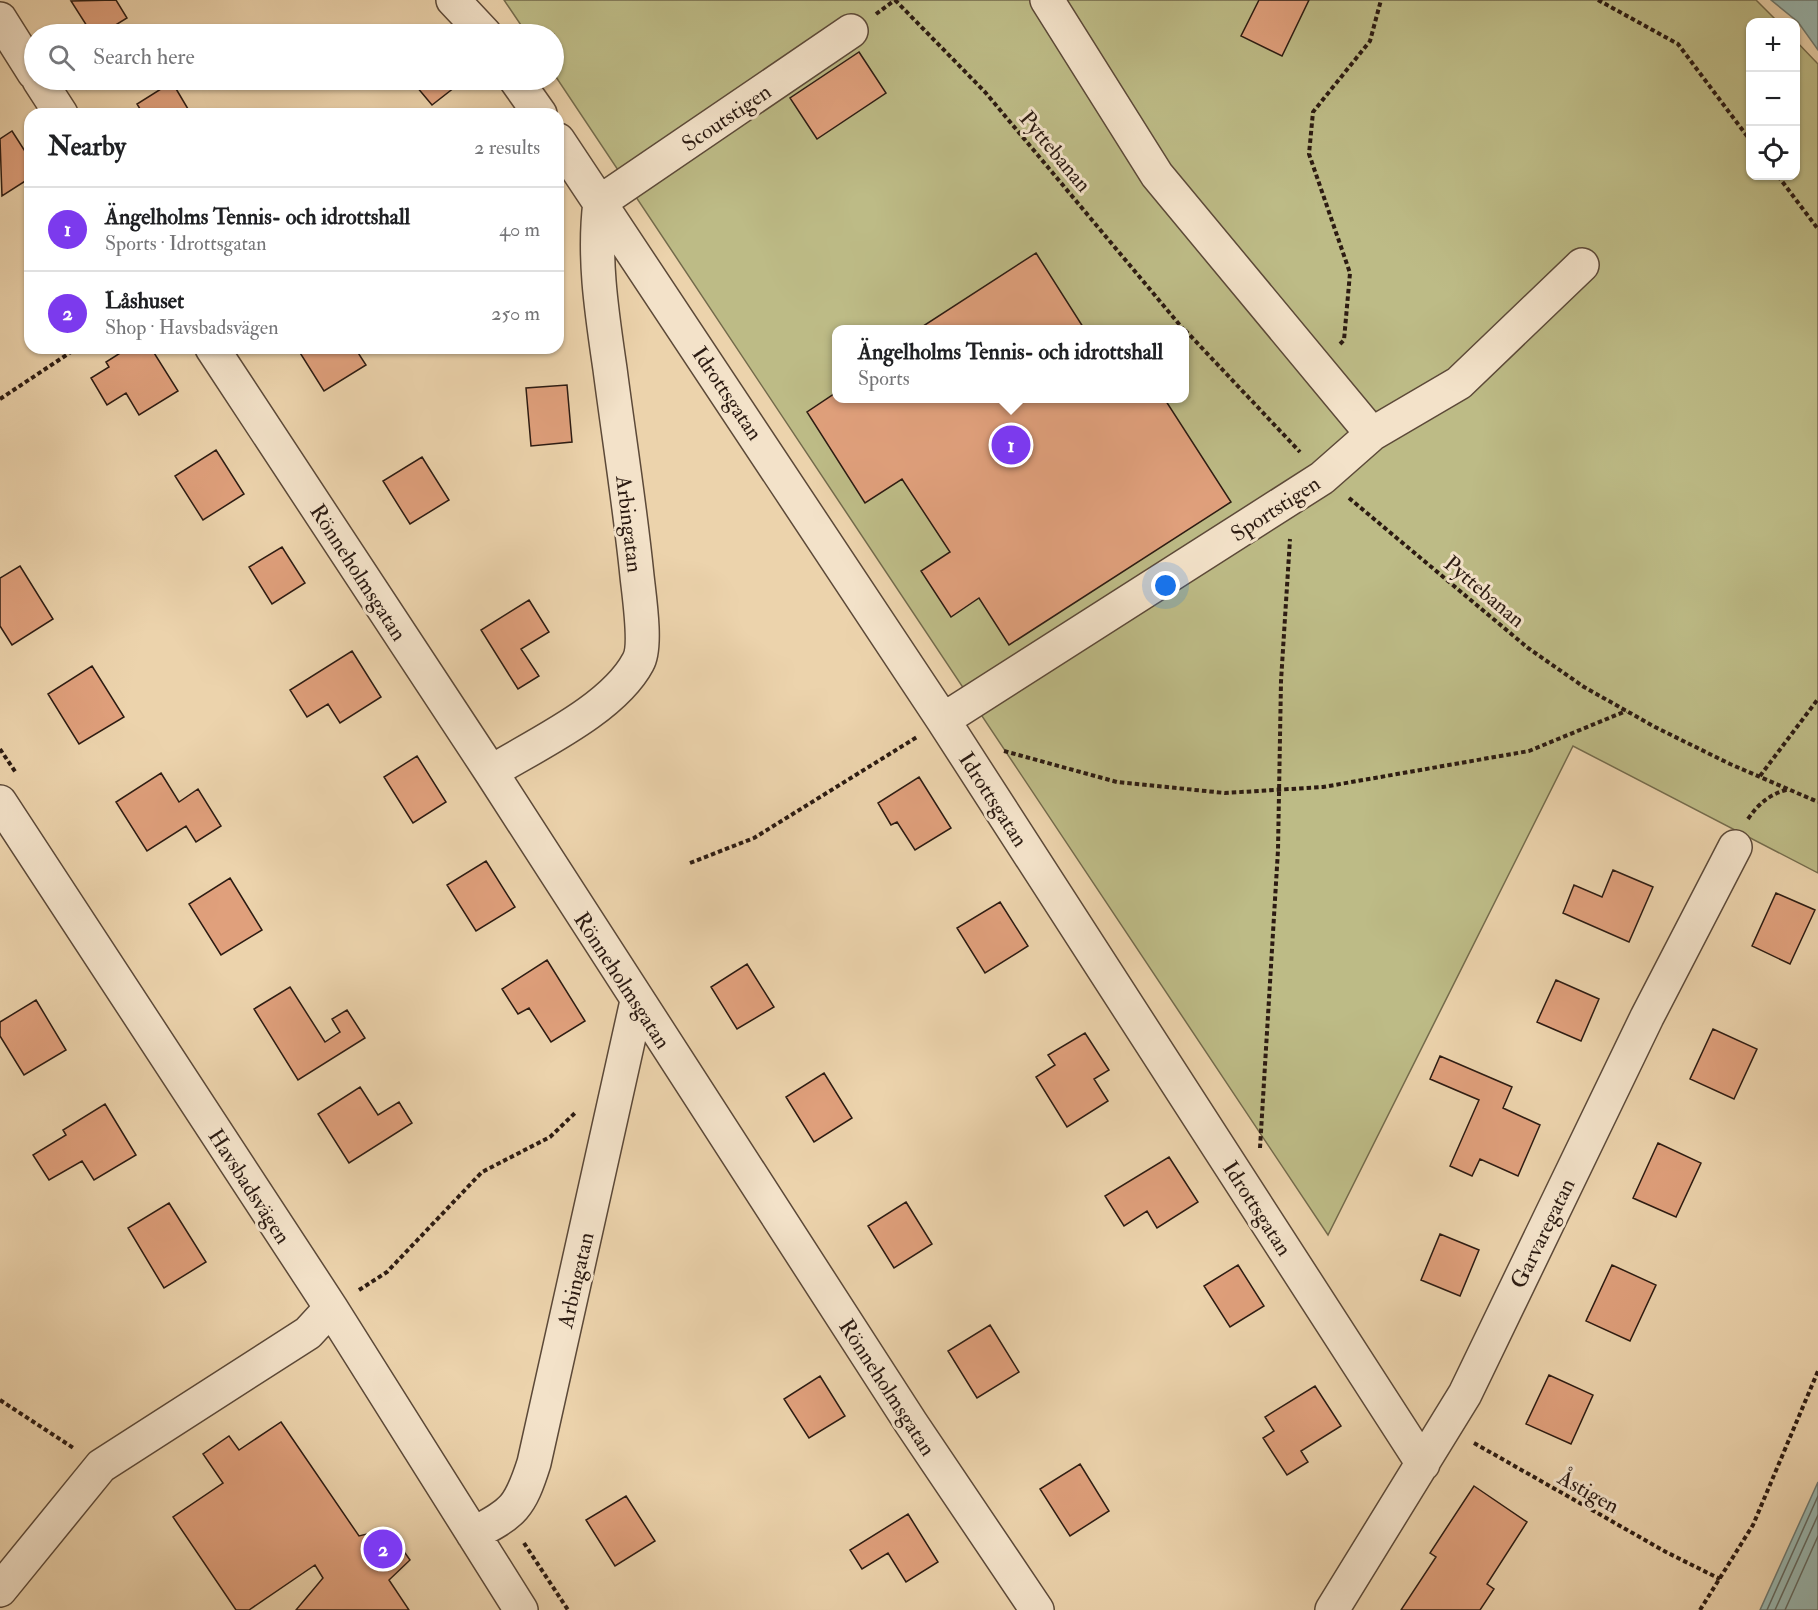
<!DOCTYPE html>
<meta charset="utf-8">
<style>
body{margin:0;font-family:"IM FELL Double Pica",serif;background:#f6f6f6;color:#202124}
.controls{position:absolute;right:18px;top:18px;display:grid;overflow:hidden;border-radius:12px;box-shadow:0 2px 4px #0004}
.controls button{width:54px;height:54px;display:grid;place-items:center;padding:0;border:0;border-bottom:2px solid #e0e0e0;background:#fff;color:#202124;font:30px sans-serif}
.you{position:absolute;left:1166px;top:586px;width:21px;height:21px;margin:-15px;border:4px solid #fff;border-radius:50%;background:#1a73e8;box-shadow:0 0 0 9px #1a73e833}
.badge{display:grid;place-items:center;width:39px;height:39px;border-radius:50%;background:#7c3aed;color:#fff;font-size:20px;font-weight:700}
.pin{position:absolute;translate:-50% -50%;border:3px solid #fff;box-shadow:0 2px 6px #0006}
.popup{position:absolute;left:832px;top:325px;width:357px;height:78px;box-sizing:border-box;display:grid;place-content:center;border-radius:12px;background:#fff;filter:drop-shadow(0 2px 4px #0005);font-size:20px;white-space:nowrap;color:#757577}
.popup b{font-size:22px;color:#202124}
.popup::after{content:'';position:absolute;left:50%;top:100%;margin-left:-12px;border:12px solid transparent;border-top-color:#fff}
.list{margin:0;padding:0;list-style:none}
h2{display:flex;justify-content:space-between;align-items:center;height:78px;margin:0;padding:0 24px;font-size:26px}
h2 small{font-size:20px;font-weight:400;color:#757577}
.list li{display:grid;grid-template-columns:39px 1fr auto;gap:18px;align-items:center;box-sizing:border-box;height:84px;padding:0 24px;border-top:2px solid #e0e0e0}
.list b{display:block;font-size:22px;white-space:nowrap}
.list p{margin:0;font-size:20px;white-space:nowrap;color:#757577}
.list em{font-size:20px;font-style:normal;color:#757577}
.icon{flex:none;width:33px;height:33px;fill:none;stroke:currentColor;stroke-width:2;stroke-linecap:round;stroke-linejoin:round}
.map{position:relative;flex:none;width:1818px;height:1610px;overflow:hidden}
.search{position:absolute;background:#fff;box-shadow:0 2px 4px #0004;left:24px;top:24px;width:540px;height:66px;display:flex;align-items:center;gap:15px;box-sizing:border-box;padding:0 21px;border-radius:33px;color:#757577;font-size:22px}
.panel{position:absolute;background:#fff;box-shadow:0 2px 4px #0004;left:24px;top:108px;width:540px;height:246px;border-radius:18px}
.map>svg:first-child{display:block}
</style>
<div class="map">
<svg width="1818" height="1610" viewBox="0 0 1818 1610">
<rect width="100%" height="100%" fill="#ecd3ac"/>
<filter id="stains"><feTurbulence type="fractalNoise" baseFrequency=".00333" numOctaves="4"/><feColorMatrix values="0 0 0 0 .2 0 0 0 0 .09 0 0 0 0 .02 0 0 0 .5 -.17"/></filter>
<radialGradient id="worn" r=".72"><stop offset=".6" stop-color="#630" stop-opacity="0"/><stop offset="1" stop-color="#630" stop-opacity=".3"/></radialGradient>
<path fill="#bdbb86" stroke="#746b4c" stroke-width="1.5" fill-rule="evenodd" d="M 504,0 L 1756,0 L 1778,22 L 1750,22 L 1750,176 L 1796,176 L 1796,41 L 1818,64 L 1818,873 L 1573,746 L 1328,1235 L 554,74 L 554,34 L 527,34 ZM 837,330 L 1185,330 L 1185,398 L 837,398 Z"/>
<path fill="#99b7b0" stroke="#6d7971" stroke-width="1.5" d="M 1771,0 L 1818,0 L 1818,50 L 1798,22 Z
M 1818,1482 L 1818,1610 L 1760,1610 Z"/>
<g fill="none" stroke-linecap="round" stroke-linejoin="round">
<path stroke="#626961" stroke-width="1.5" d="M 1767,1610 L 1818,1496
M 1775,1610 L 1818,1515
M 1785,1610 L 1818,1536"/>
</g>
<path fill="#e0a07c" stroke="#2c1b12" stroke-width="1.5" d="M 116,0 L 127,18 L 101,34 L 92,34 L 71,1 Z
M 1259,0 L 1309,0 L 1282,56 L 1241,36 Z
M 859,52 L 886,93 L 817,139 L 790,98 Z
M 411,80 L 464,80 L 432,105 Z
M 172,82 L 191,114 L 143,114 L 137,104 Z
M 12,131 L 30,159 L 30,178 L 2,196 L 0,139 Z
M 1036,253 L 1085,330 L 917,330 Z
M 128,348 L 151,348 L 178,391 L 139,415 L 126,393 L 107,405 L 91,378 L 109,367 L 106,362 Z
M 297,348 L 355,348 L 366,365 L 324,391 Z
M 567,385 L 572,442 L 531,446 L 526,388 Z
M 837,392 L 837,398 L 1164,398 L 1231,502 L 1009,645 L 979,598 L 951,617 L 921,571 L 950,552 L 902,479 L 865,503 L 807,412 Z
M 216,450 L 244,494 L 203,520 L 175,476 Z
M 422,457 L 449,500 L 410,524 L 383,481 Z
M 282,547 L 305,583 L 272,604 L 249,567 Z
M 20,566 L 53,619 L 12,645 L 0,626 L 0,578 Z
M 529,600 L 549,632 L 521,649 L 539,676 L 518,689 L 481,630 Z
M 352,651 L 381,697 L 340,723 L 328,704 L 307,717 L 290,690 Z
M 92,666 L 124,717 L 79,744 L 48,694 Z
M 417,756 L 446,802 L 413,823 L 384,777 Z
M 161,773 L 179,802 L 198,789 L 221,826 L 196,842 L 186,826 L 147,851 L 116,802 Z
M 919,777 L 951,828 L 915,850 L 897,822 L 891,825 L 878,803 Z
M 486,861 L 515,907 L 476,931 L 447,885 Z
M 1613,870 L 1653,887 L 1629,942 L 1563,913 L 1574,885 L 1602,897 Z
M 230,878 L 262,930 L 221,955 L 189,904 Z
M 1776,893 L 1815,910 L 1790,964 L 1752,946 Z
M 1000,902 L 1028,946 L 985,973 L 957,928 Z
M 547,960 L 585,1021 L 551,1042 L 529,1008 L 518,1014 L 502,989 Z
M 747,964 L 774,1007 L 737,1029 L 711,987 Z
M 1556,980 L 1599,999 L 1581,1041 L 1537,1022 Z
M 290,987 L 325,1042 L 340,1032 L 332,1019 L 347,1010 L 365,1038 L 298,1080 L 254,1009 Z
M 36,1000 L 66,1050 L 24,1075 L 0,1036 L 0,1022 Z
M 1713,1029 L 1757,1049 L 1734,1099 L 1690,1079 Z
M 1085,1033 L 1109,1070 L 1094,1079 L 1108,1101 L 1067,1127 L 1036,1077 L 1055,1065 L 1048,1055 Z
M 1440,1056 L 1512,1087 L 1503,1108 L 1540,1125 L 1518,1176 L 1480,1159 L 1472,1176 L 1450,1166 L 1479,1100 L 1430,1079 Z
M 824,1073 L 852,1118 L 814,1142 L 786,1097 Z
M 360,1087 L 378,1115 L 399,1102 L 412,1123 L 349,1163 L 318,1114 Z
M 105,1104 L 136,1155 L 94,1180 L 82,1161 L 49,1180 L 33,1155 L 66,1135 L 63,1130 Z
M 1658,1143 L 1701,1163 L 1676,1217 L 1633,1198 Z
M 1169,1157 L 1198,1202 L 1157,1228 L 1147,1211 L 1124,1226 L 1105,1196 Z
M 906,1202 L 932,1244 L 894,1268 L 868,1226 Z
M 169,1203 L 206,1262 L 164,1288 L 128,1228 Z
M 1440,1234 L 1479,1250 L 1460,1296 L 1421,1280 Z
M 1238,1265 L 1264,1306 L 1230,1327 L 1204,1286 Z
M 1612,1265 L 1656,1285 L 1630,1341 L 1586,1321 Z
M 990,1325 L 1019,1372 L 977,1398 L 948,1351 Z
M 1549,1375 L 1593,1395 L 1571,1444 L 1526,1424 Z
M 820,1376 L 845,1416 L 809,1438 L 784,1399 Z
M 1315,1386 L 1341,1426 L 1301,1451 L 1308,1462 L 1287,1475 L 1263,1438 L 1274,1431 L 1265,1417 Z
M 281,1422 L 359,1536 L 388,1529 L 410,1560 L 389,1580 L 409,1610 L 296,1610 L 323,1578 L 315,1565 L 249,1610 L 236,1610 L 173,1517 L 223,1483 L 203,1454 L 229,1436 L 239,1450 Z
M 1080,1464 L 1109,1511 L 1070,1536 L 1040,1489 Z
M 1474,1486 L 1527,1522 L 1487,1584 L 1494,1589 L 1480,1610 L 1401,1610 L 1436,1557 L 1430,1553 Z
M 626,1496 L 655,1541 L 615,1566 L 586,1520 Z
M 908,1514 L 938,1562 L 906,1582 L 888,1553 L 862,1569 L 850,1550 Z"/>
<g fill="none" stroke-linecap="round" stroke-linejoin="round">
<g stroke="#5c4938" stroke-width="36">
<path id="minor" d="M 453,0 L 485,34
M 1047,0 L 1157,175 L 1372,434
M 0,19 L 34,73
M 39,80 L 61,114
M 516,80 L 540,114
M 558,140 L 943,720 L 1423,1464
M 212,348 L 491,772 L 911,1423 L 1037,1610
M 943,720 L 1322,478 L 1372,434 L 1459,383 L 1582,265
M 491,772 C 537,744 613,709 638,662 C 647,647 639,595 637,576 C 630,507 619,438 610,369 C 602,314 593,258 600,202 L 851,31
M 0,802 L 331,1308 L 521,1610
M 473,1534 C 514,1513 520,1507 534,1463 L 637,1001
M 0,1590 L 101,1466 L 308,1333 L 331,1308
M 1332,1610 L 1465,1394 L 1647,1017 L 1735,847"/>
</g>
<path stroke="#2c1b12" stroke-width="4" stroke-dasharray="4.5 3" stroke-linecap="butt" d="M 895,0 L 985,92 L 1184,330
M 1598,0 L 1678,44 L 1750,140
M 876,14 L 895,0
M 1778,176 L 1818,229
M 1185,330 L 1300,452
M 1340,344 L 1344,340 L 1350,273 L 1309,154 L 1313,112 L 1370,41 L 1381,0
M 0,399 L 77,348
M 1349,498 L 1528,648 L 1584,687 L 1655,727 L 1730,764 L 1818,802
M 0,749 L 16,773
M 1004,751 L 1117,782 L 1225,793 L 1323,787 L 1529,751 L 1626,711
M 1760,776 L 1818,699
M 1748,819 C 1759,803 1770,794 1789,789
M 690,863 L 754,838 L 917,737
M 1260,1148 L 1278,850 L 1281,681 L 1290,539
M 359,1290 L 387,1272 L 482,1172 L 550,1137 L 576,1112
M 0,1400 L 75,1449
M 1474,1443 L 1666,1552 L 1720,1579
M 524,1543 L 568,1610
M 1700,1610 L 1753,1525 L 1818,1371"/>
<use href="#minor" stroke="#f3e2c9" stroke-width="33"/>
</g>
<g text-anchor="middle" stroke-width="6" stroke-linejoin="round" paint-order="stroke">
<g font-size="22" fill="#2c1b12" stroke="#f3e2c9">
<text transform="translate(726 117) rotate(-34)" y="8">Scoutstigen</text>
<text transform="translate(1056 151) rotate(50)" y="8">Pyttebanan</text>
<text transform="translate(728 393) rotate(56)" y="8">Idrottsgatan</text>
<text transform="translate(1275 508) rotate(-33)" y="8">Sportstigen</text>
<text transform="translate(630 524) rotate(83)" y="8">Arbingatan</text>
<text transform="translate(359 572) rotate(57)" y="8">Rönneholmsgatan</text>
<text transform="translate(1485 591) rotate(40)" y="8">Pyttebanan</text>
<text transform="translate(994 799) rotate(57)" y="8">Idrottsgatan</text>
<text transform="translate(623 980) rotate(57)" y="8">Rönneholmsgatan</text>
<text transform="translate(250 1186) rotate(57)" y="8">Havsbadsvägen</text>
<text transform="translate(1258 1208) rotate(57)" y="8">Idrottsgatan</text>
<text transform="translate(1542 1233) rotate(-64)" y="8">Garvaregatan</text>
<text transform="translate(575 1280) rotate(-77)" y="8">Arbingatan</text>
<text transform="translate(888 1387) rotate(57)" y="8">Rönneholmsgatan</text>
<text transform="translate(1589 1491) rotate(29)" y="8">Åstigen</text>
</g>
</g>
<rect width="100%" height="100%" filter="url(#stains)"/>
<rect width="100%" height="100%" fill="url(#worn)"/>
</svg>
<div class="controls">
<button>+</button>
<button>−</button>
<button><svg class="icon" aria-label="locate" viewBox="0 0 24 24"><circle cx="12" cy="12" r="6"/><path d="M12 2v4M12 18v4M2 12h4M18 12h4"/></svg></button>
</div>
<div class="you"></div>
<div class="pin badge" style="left:1011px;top:445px">1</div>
<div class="popup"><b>Ängelholms Tennis- och idrottshall</b>Sports</div>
<div class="pin badge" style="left:383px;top:1549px">2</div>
<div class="search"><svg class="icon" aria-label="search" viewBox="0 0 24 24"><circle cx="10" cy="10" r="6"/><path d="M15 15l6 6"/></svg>Search here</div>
<section class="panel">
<h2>Nearby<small>2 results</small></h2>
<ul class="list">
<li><span class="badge">1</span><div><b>Ängelholms Tennis- och idrottshall</b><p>Sports · Idrottsgatan</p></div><em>40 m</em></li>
<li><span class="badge">2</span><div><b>Låshuset</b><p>Shop · Havsbadsvägen</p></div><em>250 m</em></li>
</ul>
</section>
</div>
